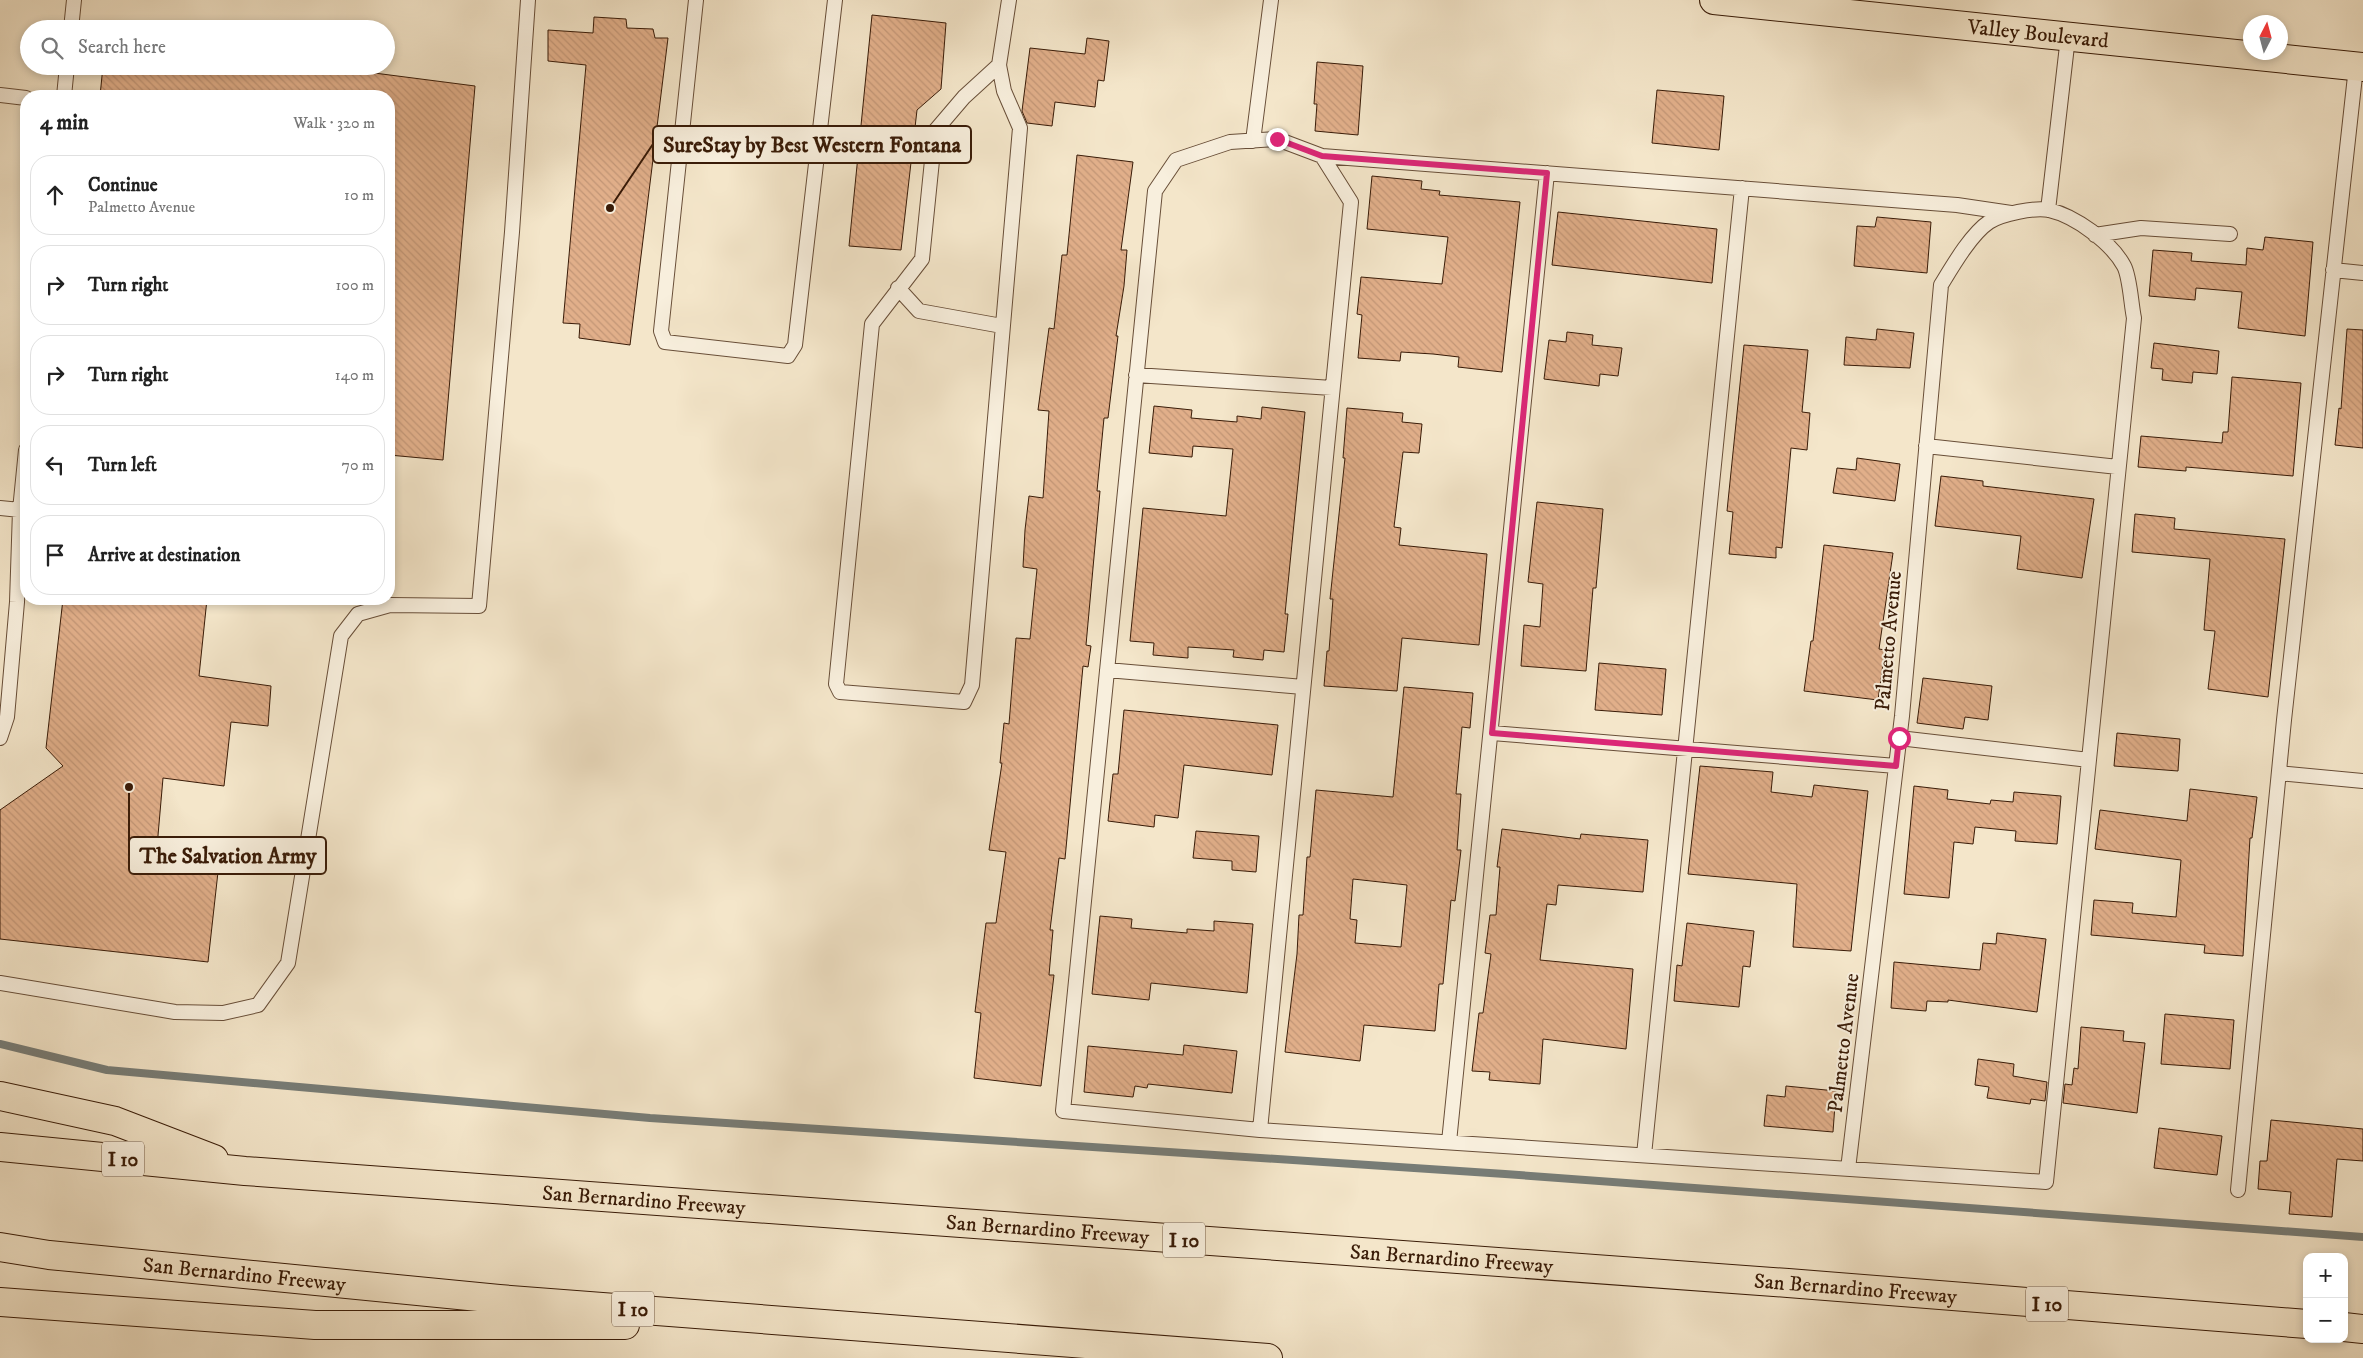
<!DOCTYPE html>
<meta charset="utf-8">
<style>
body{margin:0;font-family:"IM FELL DW Pica",serif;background:#f6f6f6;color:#222}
.controls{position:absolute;right:15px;bottom:15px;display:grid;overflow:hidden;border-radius:10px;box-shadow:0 2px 8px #0003}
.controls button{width:45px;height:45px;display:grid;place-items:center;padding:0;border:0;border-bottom:1px solid #e0e0e0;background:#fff;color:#222;font:25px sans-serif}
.compass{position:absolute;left:2243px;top:15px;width:45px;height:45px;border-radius:50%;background:#fff;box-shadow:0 2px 8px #0003;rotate:6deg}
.stop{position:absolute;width:15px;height:15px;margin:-11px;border:4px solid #db2777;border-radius:50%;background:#fff}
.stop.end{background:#db2777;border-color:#fff;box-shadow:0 1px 5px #0008}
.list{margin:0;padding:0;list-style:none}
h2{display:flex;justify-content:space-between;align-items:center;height:65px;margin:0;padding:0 20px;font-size:21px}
h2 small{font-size:16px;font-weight:400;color:#767676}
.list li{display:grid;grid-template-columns:32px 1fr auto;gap:15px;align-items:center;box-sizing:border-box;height:80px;margin:0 10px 10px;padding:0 10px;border:1px solid #e0e0e0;border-radius:20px}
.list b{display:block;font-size:19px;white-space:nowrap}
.list p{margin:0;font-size:16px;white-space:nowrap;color:#767676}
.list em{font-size:16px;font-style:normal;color:#767676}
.icon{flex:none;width:28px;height:28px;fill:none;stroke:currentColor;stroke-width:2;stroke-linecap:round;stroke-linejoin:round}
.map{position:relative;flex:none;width:2363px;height:1358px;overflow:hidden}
.search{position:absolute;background:#fff;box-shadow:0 2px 8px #0003;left:20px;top:20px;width:375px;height:55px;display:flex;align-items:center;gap:12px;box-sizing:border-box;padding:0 18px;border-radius:28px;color:#767676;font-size:19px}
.panel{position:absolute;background:#fff;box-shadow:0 2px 8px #0003;left:20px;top:90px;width:375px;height:515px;border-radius:20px}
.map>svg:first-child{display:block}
</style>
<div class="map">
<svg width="2363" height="1358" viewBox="0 0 2363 1358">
<defs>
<pattern id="building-back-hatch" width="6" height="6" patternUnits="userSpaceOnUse" patternTransform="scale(1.25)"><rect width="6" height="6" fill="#e1af8a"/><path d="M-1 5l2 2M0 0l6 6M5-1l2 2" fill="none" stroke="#c29676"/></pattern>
</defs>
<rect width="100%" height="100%" fill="#f4e6ca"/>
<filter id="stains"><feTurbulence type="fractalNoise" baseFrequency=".004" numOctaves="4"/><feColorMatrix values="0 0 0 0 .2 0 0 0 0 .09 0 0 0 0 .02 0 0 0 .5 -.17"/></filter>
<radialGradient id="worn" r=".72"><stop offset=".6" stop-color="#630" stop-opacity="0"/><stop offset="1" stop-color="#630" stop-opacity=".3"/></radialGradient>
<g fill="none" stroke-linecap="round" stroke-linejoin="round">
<path stroke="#777c76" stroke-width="8" d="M 0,1044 L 107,1070 L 650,1118 L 1505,1174 L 2363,1237"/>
</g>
<path fill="url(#building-back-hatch)" stroke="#391b07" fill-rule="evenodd" d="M 872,15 L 946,23 L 941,89 L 917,110 L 901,250 L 849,246 Z
M 594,17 L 626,19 L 627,28 L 653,29 L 655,38 L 668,38 L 630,345 L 579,338 L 580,324 L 563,323 L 586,65 L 548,61 L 548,30 L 593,33 Z
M 110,23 L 168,29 L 109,29 Z
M 1087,38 L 1109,41 L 1104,81 L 1098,80 L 1095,107 L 1055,102 L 1052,126 L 1027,123 L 1022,111 L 1030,48 L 1085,54 Z
M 1317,62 L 1363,66 L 1358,135 L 1315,131 L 1317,104 L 1314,104 Z
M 103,66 L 320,66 L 475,86 L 443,460 L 389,455 L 389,96 L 100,96 Z
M 1657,90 L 1724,96 L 1719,150 L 1652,143 Z
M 1077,155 L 1133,162 L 1121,250 L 1127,250 L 1124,286 L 1116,336 L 1118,336 L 1108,418 L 1104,418 L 1097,491 L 1100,491 L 1086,645 L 1091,646 L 1088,667 L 1083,666 L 1065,859 L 1059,858 L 1050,930 L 1053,930 L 1049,975 L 1054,975 L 1041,1086 L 974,1078 L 981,1013 L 975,1012 L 986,923 L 996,923 L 1006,852 L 989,850 L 1002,763 L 1000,763 L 1004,723 L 1009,724 L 1016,638 L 1030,639 L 1037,569 L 1023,567 L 1025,530 L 1029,496 L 1043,498 L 1049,411 L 1038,410 L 1049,328 L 1054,329 L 1062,255 L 1067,255 Z
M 1372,176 L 1422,181 L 1421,189 L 1440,191 L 1439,195 L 1520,202 L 1502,372 L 1458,367 L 1459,357 L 1433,354 L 1401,352 L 1400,361 L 1358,358 L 1362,315 L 1357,314 L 1361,277 L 1442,284 L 1448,237 L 1367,229 Z
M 1558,212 L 1717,229 L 1712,283 L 1552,265 Z
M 1877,217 L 1931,222 L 1927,273 L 1854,266 L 1857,226 L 1875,227 Z
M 2265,237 L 2313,242 L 2305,336 L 2238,328 L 2242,292 L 2196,288 L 2195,300 L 2149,296 L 2153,250 L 2192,253 L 2191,261 L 2246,265 L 2247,248 L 2263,250 Z
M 1877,329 L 1914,333 L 1910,368 L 1844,365 L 1846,337 L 1876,340 Z
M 2347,329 L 2363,330 L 2363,448 L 2335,445 L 2339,408 L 2341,409 Z
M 1567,332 L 1593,335 L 1592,345 L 1622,348 L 1618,376 L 1600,374 L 1599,386 L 1544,379 L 1549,340 L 1566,342 Z
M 2154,343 L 2219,351 L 2217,374 L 2193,372 L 2192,383 L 2162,380 L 2163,369 L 2151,368 Z
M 1744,345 L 1808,350 L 1802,412 L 1810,413 L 1807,450 L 1791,448 L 1782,548 L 1776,547 L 1776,558 L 1729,554 L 1733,512 L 1727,511 Z
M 2232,377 L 2301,383 L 2293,476 L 2186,467 L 2186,471 L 2138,467 L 2141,436 L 2222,443 L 2223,432 L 2228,432 Z
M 1154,406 L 1192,410 L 1191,418 L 1237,422 L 1237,416 L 1261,419 L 1262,407 L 1305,412 L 1285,614 L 1288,614 L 1284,652 L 1264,650 L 1263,660 L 1233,657 L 1234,650 L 1188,647 L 1188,658 L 1153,655 L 1154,643 L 1130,641 L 1143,508 L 1226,516 L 1233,449 L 1193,446 L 1192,457 L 1149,453 Z
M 1347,408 L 1403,413 L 1402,422 L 1422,424 L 1419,453 L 1403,452 L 1394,527 L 1401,528 L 1399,545 L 1487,554 L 1479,645 L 1402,638 L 1397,691 L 1324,686 L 1327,651 L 1329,651 L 1333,599 L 1330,599 L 1345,458 L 1343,458 Z
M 1857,458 L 1900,464 L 1895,501 L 1833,493 L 1837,468 L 1856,470 Z
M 1941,476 L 1983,481 L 1983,486 L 2094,499 L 2082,578 L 2017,569 L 2021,536 L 1935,526 Z
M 1537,502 L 1603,509 L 1596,588 L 1593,588 L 1586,671 L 1521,666 L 1524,625 L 1540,627 L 1543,584 L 1528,582 Z
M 2135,514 L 2175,518 L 2174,529 L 2285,539 L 2268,697 L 2208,689 L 2215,631 L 2204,630 L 2210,559 L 2132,552 Z
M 1824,545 L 1893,553 L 1879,649 L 1885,650 L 1878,700 L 1804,691 L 1811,641 L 1813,641 Z
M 63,599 L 207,599 L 199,676 L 271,686 L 268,726 L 231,722 L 224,786 L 163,778 L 157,847 L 220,854 L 208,962 L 0,939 L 0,810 L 63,766 L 46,748 Z
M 1599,663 L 1666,669 L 1662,715 L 1595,710 Z
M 1923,678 L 1992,686 L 1988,720 L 1965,717 L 1963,729 L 1917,723 Z
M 1404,687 L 1473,693 L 1470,728 L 1462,727 L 1456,794 L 1461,794 L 1457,850 L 1461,850 L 1455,901 L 1451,900 L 1443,984 L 1439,984 L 1435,1031 L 1364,1025 L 1360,1061 L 1285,1052 L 1297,954 L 1299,915 L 1303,915 L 1307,857 L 1310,857 L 1316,790 L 1393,797 ZM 1353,879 L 1407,885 L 1401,947 L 1355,943 L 1357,920 L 1350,919 Z
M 1124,710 L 1278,725 L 1272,775 L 1184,765 L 1178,818 L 1155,815 L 1154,827 L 1108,821 L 1113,774 L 1118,774 Z
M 2117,733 L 2180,739 L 2178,771 L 2114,766 Z
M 1700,766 L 1773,772 L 1771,792 L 1812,797 L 1814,785 L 1868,791 L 1851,951 L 1793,947 L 1797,884 L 1688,874 Z
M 1914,786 L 1948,790 L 1947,799 L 1990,804 L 1991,800 L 2013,802 L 2014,792 L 2061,796 L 2057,844 L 2015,841 L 2016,831 L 1975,827 L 1973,844 L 1954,842 L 1949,898 L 1904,894 Z
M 2190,789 L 2257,797 L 2252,838 L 2250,838 L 2243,956 L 2204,953 L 2205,945 L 2091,935 L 2094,900 L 2133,903 L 2132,913 L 2176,917 L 2181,860 L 2095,849 L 2100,810 L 2187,821 Z
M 1502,829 L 1580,839 L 1581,834 L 1648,840 L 1643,892 L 1558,885 L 1556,905 L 1547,904 L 1540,960 L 1633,969 L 1626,1049 L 1543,1039 L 1540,1084 L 1489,1080 L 1490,1072 L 1472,1071 L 1479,1013 L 1483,1013 L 1491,954 L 1485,953 L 1490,915 L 1496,915 L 1500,867 L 1497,867 Z
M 1196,831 L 1259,836 L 1256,872 L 1232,870 L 1232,861 L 1193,858 Z
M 1100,916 L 1132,919 L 1131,928 L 1187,933 L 1187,929 L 1214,931 L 1214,921 L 1253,924 L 1247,993 L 1151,983 L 1149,1000 L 1092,994 Z
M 1687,923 L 1754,931 L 1750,967 L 1743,966 L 1739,1007 L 1674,1001 L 1677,965 L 1682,966 Z
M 1997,933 L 2046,939 L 2037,1012 L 1948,1000 L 1948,1002 L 1927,1001 L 1926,1011 L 1891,1008 L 1894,962 L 1980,970 L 1983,943 L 1996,944 Z
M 2165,1014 L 2234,1020 L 2230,1069 L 2161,1064 Z
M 2081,1027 L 2124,1031 L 2123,1041 L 2145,1043 L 2137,1113 L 2063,1103 L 2065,1084 L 2072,1085 L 2074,1068 L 2078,1069 Z
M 1184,1045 L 1237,1051 L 1232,1093 L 1148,1084 L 1147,1088 L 1135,1086 L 1133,1097 L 1084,1092 L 1088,1046 L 1183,1055 Z
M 1978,1059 L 2014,1064 L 2013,1076 L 2047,1082 L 2045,1101 L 2031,1099 L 2030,1104 L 1987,1098 L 1989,1087 L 1975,1085 Z
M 1786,1086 L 1836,1091 L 1833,1132 L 1764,1126 L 1767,1095 L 1785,1097 Z
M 2271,1120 L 2363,1129 L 2363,1161 L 2337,1159 L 2332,1217 L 2289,1214 L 2291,1192 L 2258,1189 L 2260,1161 L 2267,1161 Z
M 2159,1128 L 2222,1136 L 2217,1175 L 2154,1168 Z"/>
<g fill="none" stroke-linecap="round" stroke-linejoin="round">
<g stroke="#684e38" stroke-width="16">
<path id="service" d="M 696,0 L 661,331 L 665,342 L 788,356 L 795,345 L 835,0
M 71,29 L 74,0
M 999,65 L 1004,91 L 1020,128 L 972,685 L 964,702 L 840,692 L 836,684 L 872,324 L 922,259 L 935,131 L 964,97 Z
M 999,65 L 1009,0
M 0,95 L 26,98
M 64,96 L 67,66
M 1253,141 L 1271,0
M 1322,156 L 1957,205 L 2011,213
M 2048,210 L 2068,37
M 2095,235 L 2141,228 L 2230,234
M 2333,270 L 2363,273
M 898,288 L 919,311 L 1002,326
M 1136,375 L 1332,388
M 1926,446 L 2118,467
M 0,508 L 20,510 L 26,450
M 1107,670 L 1303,687
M 1492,733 L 1896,766
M 0,738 L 7,717 L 17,602 L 20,510
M 1899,738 L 2089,760
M 2279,773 L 2363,781
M 0,983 L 175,1012 L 223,1013 L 258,1005 L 288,963 L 341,636 L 358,614 L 390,605 L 479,606 L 512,232 L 528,0
M 1260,1130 L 1351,202 L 1322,156 L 1277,139 L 1230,142 L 1176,160 L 1155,191 L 1063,1111 L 1260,1130 L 2046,1182 L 2134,318 C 2131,304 2130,277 2124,266 C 2111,242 2075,216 2049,210 C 2035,207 2001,214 1989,222 C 1971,234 1952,267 1941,285 L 1902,716 L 1848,1169
M 1449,1142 L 1547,173
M 1644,1155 L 1742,188
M 2238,1190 L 2284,720 L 2356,67"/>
</g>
<g stroke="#391b07" stroke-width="30">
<g id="primary">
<path id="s1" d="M 1714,0 L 2363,67"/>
</g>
</g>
<g stroke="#391b07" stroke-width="30">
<g id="motorway">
<path d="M 0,1096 L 115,1121 L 214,1159"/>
<path id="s2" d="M 0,1147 L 245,1171 L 1788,1283 L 2307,1324"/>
<path id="s3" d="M 0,1247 L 49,1255 L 499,1299 L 1268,1358"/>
<path d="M 0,1302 L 315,1325 L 625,1325"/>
<path d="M 2344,1327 L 2363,1329"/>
</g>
</g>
<use href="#service" stroke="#f8efdd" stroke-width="14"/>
<use href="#primary" stroke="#f4e6ca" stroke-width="28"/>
<use href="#motorway" stroke="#f4e6ca" stroke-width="28"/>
</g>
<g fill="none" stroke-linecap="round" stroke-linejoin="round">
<path stroke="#db2777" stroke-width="6" d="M 1277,139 L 1322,156 L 1547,173 L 1492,733 L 1896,766 L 1899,738"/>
</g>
<g text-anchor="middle" stroke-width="4" stroke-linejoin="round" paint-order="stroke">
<g fill="#f8efdd" stroke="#725b47" stroke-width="1">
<rect x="102" y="1141.5" width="42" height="35" rx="4"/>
<rect x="1163" y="1222.5" width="42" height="35" rx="4"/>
<rect x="2026" y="1286.5" width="42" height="35" rx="4"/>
<rect x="612" y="1291.5" width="42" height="35" rx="4"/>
</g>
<g font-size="20" font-weight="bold" fill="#391b07">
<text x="123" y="1166">I 10</text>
<text x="1184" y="1247">I 10</text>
<text x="2047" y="1311">I 10</text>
<text x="633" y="1316">I 10</text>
</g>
<g font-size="21" fill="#391b07" stroke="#f8efdd">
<text dy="7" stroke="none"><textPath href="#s1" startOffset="326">Valley Boulevard</textPath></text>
<text transform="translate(1888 641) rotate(-85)" y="7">Palmetto Avenue</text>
<text transform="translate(1843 1043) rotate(-83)" y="7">Palmetto Avenue</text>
<text dy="7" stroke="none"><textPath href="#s2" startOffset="646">San Bernardino Freeway</textPath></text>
<text dy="7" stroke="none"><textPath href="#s2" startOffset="1051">San Bernardino Freeway</textPath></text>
<text dy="7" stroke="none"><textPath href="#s2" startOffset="1456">San Bernardino Freeway</textPath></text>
<text dy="7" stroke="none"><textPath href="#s3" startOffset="246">San Bernardino Freeway</textPath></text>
<text dy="7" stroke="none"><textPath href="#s2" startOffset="1861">San Bernardino Freeway</textPath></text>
</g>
</g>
<path fill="none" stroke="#391b07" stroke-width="2" d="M610 208L653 144M129 787L129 855"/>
<g fill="#391b07" stroke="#f8efdd" stroke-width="2">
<circle cx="610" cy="208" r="5"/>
<circle cx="129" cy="787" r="5"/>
</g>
<g fill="#f8efdd" stroke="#391b07" stroke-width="2">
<rect x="653" y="126" width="318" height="37" rx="5"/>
<rect x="129" y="837" width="197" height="37" rx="5"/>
</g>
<g font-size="22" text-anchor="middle" font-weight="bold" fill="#391b07">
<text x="812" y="152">SureStay by Best Western Fontana</text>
<text x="228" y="863">The Salvation Army</text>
</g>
<rect width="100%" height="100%" filter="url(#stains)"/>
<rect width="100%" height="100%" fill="url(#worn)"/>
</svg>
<div class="controls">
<button>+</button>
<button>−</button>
</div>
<svg class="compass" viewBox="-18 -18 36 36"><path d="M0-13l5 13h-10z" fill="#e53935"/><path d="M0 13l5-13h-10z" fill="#767676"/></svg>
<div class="stop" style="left:1899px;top:738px"></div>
<div class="stop end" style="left:1277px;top:139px"></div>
<div class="search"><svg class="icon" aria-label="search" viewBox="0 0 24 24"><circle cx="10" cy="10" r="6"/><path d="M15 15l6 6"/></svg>Search here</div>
<section class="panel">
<h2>4 min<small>Walk · 320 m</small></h2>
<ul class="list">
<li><svg class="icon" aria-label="ahead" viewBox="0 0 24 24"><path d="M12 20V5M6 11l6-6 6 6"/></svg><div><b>Continue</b><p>Palmetto Avenue</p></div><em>10 m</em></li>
<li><svg class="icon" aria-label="right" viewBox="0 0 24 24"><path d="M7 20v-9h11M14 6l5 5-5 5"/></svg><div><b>Turn right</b></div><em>100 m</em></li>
<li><svg class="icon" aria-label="right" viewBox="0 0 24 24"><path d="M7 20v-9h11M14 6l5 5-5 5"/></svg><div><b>Turn right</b></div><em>140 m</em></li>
<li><svg class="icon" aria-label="left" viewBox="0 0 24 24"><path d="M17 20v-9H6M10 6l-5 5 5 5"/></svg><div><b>Turn left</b></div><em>70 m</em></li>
<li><svg class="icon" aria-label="arrive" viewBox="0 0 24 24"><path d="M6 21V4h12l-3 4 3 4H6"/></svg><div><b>Arrive at destination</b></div></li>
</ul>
</section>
</div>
